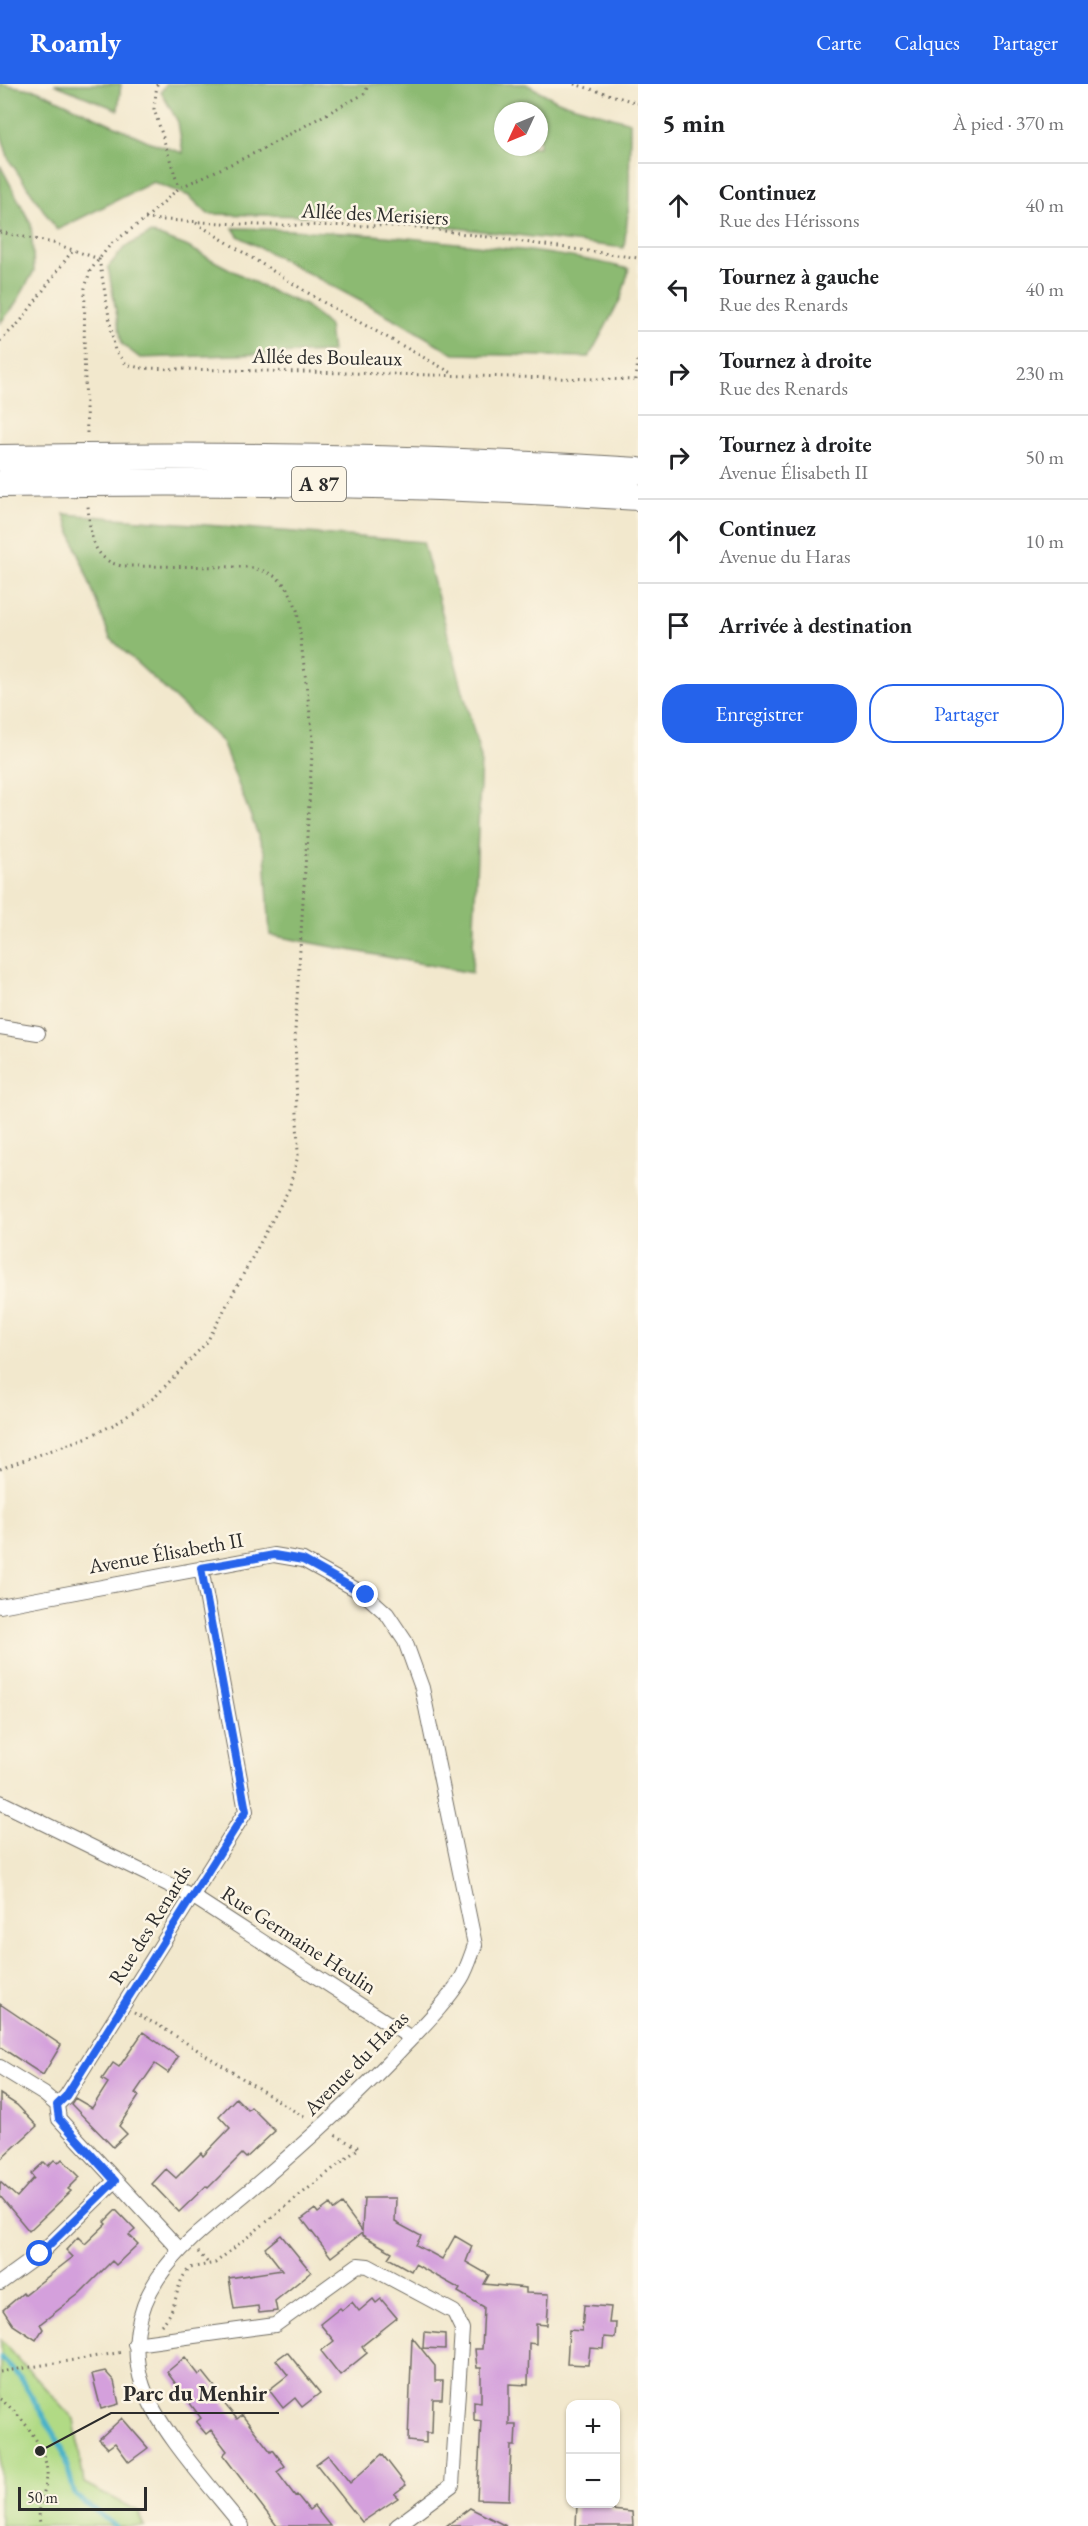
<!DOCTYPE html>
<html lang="fr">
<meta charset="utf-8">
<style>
body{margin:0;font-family:"EB Garamond",serif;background:#f6f6f6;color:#202124}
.controls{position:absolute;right:18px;bottom:18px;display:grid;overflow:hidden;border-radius:12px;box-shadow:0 2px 4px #0004}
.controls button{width:54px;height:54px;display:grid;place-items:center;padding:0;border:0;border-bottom:2px solid #e0e0e0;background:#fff;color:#202124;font:30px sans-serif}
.compass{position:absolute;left:494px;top:18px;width:54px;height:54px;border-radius:50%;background:#fff;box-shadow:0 2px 4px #0004;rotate:226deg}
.scale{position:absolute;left:18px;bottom:15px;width:129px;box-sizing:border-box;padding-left:6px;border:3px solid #2b2b2b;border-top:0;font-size:16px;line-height:21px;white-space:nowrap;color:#2b2b2b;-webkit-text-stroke:4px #fcf5e5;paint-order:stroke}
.stop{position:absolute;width:18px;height:18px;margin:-14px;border:4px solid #2563eb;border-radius:50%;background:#fff}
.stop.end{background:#2563eb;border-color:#fff;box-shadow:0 2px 6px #0008}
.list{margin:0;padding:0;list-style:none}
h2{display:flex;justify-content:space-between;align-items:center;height:78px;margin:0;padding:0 24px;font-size:26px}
h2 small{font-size:20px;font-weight:400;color:#757577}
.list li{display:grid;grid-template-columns:39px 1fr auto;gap:18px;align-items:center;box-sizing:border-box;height:84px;padding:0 24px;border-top:2px solid #e0e0e0}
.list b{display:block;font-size:22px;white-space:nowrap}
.list p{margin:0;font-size:20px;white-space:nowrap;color:#757577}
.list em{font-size:20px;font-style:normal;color:#757577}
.actions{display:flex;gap:12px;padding:18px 24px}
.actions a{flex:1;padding:14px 0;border:2px solid #2563eb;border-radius:24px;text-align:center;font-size:21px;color:#2563eb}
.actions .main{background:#2563eb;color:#fff}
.icon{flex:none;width:33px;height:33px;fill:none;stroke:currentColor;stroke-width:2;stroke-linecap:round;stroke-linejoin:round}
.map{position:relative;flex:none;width:638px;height:2442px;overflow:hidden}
header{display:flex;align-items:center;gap:36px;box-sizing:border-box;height:84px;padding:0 30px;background:#2563eb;color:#fff}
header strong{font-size:28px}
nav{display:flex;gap:33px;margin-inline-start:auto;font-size:21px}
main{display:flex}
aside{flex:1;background:#fff}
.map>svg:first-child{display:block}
</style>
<header>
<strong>Roamly</strong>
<nav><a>Carte</a><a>Calques</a><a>Partager</a></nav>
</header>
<main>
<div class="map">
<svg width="638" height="2442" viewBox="0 0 638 2442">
<rect width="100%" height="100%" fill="#fcf5e5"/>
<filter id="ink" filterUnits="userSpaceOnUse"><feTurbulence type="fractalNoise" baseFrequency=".0167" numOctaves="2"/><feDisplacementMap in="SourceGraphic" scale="12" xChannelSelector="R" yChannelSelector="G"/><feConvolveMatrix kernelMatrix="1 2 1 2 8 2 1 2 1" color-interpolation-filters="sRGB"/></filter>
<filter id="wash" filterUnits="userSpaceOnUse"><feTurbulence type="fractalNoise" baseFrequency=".008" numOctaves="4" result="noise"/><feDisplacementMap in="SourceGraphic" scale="24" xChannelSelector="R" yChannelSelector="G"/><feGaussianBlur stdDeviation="1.35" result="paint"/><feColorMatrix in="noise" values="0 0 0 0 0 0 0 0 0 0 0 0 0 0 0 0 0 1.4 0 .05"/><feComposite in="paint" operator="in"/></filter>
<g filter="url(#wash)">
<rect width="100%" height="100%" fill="#f2e8cd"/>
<path fill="#b1da85" stroke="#6e8258" stroke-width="1.5" d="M 0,2255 L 74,2335 L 84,2399 L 138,2427 L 145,2442 L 0,2442 Z"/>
<path fill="#8cba72" stroke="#5c724e" stroke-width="1.5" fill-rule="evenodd" d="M 0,0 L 37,6 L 150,58 L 183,69 L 178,38 L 161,8 L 166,0 L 526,0 L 558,17 L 630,38 L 629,120 L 624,164 L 365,133 L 208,130 L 189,112 L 153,98 L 57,146 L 9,76 L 0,47 ZM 503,27 L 539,27 L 539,63 L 503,63 Z
M 54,0 L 121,0 L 118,26 Z
M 0,81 L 31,140 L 34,187 L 15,221 L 0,239 Z
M 233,144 C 312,146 388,151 466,160 C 521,166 576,171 629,185 L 621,214 L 589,273 L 454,270 L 400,238 L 238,152 Z
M 151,149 L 186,162 L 271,207 L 305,221 L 329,242 L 332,268 L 140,274 L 122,260 L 108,183 L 125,163 Z
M 64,430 L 423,458 L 481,674 L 472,889 L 270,851 L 265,769 L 222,658 L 110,554 Z"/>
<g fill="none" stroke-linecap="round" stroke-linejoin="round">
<path stroke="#49b2c8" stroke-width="5" d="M 0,2273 L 20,2293 L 62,2364 L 75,2411 L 115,2442"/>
</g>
<g id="blocks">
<path fill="#d4a0dc" d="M 0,1920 L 61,1961 L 43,1991 L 0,1963 Z
M 143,1948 L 178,1973 L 168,1989 L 155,1980 L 135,2009 L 139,2012 L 119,2042 L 127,2050 L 113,2063 L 71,2020 L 75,2014 L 92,2024 L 108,1999 L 102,1995 L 113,1979 L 119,1983 Z
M 0,2010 L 17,2021 L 37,2042 L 0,2076 Z
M 236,2014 L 248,2026 L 251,2023 L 275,2047 L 246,2074 L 242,2070 L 208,2104 L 206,2102 L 179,2128 L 152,2100 L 166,2085 L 176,2094 L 201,2069 L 203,2072 L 230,2044 L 219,2032 Z
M 62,2075 L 80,2093 L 68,2105 L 71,2107 L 29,2147 L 0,2112 L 0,2098 L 17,2113 L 34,2094 L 31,2090 L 44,2078 L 48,2082 L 54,2076 L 58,2079 Z
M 364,2114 L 396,2114 L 395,2138 L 421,2152 L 416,2161 L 442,2175 L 455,2152 L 472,2162 L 466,2178 L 489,2191 L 484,2200 L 526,2204 L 526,2209 L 549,2210 L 547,2241 L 536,2240 L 536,2260 L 529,2259 L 528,2301 L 509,2300 L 509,2341 L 516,2341 L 515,2362 L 511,2362 L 509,2416 L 477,2415 L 481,2337 L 474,2336 L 474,2317 L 481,2318 L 481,2284 L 477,2284 L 475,2265 L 482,2265 L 484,2223 L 458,2208 L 460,2205 L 415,2180 L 411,2187 L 388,2174 L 392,2168 L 362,2151 L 362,2149 L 331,2173 L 302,2135 L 315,2125 L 318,2129 L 330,2120 L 334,2126 L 342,2120 L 362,2147 Z
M 116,2126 L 135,2146 L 129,2151 L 138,2160 L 116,2181 L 112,2177 L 79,2210 L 40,2240 L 43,2245 L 36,2256 L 13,2241 L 3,2226 L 23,2209 L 24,2211 L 73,2173 L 66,2166 L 78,2153 L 85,2160 L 106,2140 L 104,2138 Z
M 281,2151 L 311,2188 L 275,2217 L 277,2227 L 259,2229 L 258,2222 L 234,2225 L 229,2194 L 282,2186 L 265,2164 Z
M 373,2215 L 376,2219 L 381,2215 L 397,2234 L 362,2262 L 367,2269 L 340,2291 L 321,2267 L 334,2257 L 320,2240 L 340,2224 L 342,2226 L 352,2218 L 359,2227 Z
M 584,2221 L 611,2223 L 609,2239 L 616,2239 L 615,2254 L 604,2253 L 603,2265 L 590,2264 L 588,2281 L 567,2280 L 569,2246 L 582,2247 Z
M 424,2248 L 445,2250 L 445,2265 L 423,2264 Z
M 412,2253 L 435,2282 L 435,2297 L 443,2297 L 442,2315 L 433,2315 L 432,2349 L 426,2349 L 426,2359 L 408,2357 Z
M 287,2268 L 320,2309 L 302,2323 L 295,2314 L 283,2324 L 269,2306 L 288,2291 L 276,2276 Z
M 185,2273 L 199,2291 L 203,2288 L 215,2303 L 212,2305 L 237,2335 L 242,2331 L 271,2368 L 273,2366 L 285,2382 L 277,2388 L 295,2412 L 297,2411 L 309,2426 L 314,2422 L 330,2442 L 277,2442 L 223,2371 L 227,2367 L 211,2346 L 206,2350 L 196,2338 L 201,2334 L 167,2288 Z
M 105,2287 L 114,2297 L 119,2320 L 101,2325 L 92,2290 Z
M 122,2334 L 148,2364 L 129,2378 L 115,2359 L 108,2364 L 99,2355 Z
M 382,2370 L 406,2401 L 394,2410 L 398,2414 L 362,2438 L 316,2380 L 328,2371 L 350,2399 Z
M 577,2420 L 606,2420 L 611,2421 L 611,2426 L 632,2428 L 633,2442 L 576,2442 Z
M 470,2424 L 506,2442 L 446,2442 Z"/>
</g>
</g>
<g filter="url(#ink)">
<use href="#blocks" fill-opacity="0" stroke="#716d64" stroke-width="1.5"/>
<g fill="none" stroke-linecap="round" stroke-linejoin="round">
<g stroke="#716d64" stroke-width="16">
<path id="street" d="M 0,943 L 38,949
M 0,1522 L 274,1471 L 303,1476 L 366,1511 L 387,1530 L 405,1557 L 422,1604 L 475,1861 C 471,1872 467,1885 461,1895 C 446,1919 425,1940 405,1961 C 357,2013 304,2060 250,2106 C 218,2133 182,2158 158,2194 C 137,2226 130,2265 143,2302 C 158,2346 212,2404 242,2442
M 0,1718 L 192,1812 L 411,1954
M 0,1983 L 44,2010 L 57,2021
M 180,2166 L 59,2035 L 57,2021 L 66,2012 L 246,1727 L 201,1484
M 0,2199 L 40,2170 L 115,2097
M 135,2260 L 275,2241 L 358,2181 L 368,2182 L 454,2228 L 462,2245 L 452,2401 L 397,2442"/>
</g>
<g stroke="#716d64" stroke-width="28">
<path id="highway" d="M 0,374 C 213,370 426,373 638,387
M 0,400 C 213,396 426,399 638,413"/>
</g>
<path stroke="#716d64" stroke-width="3" stroke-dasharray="1.5 4.5" stroke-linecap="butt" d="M 157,0 L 154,25 L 179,104
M 574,0 L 638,19
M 145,135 L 259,141 L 409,142 L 638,174
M 196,139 L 321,217 L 452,289
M 0,148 L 53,159 L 99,175
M 99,175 L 115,267 L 126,280 L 140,284 L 638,296
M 0,257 L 20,238 L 72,167
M 636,296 L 638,276
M 87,349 L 84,269 L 85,204 L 90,187 L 99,175 L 111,160 L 145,135 L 179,104 L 259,67 L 332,27 L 364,10 L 369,0
M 0,1385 L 88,1353 L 117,1339 L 155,1313 L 207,1258 L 289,1105 L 298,1072 L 295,947 L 313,654 L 297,526 C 288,498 276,488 247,483 L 122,482 C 91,476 90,448 88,422
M 134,1929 L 158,1941 L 307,2035
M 198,2168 L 209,2180
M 161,2241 C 180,2224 173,2200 190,2184 L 215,2179 L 359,2064 L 333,2050
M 0,2288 L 123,2268
M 0,2315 C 20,2329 49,2366 47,2392 C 46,2409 35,2425 41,2442"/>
<use href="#street" stroke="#fff" stroke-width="14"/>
<use href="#highway" stroke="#fff" stroke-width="26"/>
</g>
</g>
<g fill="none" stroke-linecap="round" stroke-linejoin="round" filter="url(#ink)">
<path stroke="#2563eb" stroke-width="8" d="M 40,2170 L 115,2097 L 59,2035 L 57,2021 L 66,2012 L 246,1727 L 201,1484 L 274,1471 L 303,1476 L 366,1511"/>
</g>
<g text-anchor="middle" stroke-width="5" stroke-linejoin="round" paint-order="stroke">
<rect fill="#fcf5e5" stroke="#6a6863" stroke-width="1.5" x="292" y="383" width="54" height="34" rx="4.5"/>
<g font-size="20" font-weight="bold" fill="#2b2b2b">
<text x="319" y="407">A 87</text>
</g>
<g font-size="21" fill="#2b2b2b" stroke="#fcf5e5">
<text transform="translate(375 130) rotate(3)" y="7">Allée des Merisiers</text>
<text transform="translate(327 273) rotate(1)" y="7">Allée des Bouleaux</text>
<text transform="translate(166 1469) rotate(-10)" y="7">Avenue Élisabeth II</text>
<text transform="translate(150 1841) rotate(-58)" y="7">Rue des Renards</text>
<text transform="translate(299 1856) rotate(33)" y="7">Rue Germaine Heulin</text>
<text transform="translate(356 1979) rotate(-45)" y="7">Avenue du Haras</text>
</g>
</g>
<path fill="none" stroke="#2b2b2b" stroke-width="2" d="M40 2367L111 2329H279"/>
<circle fill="#2b2b2b" stroke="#fcf5e5" stroke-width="2" cx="40" cy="2367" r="6"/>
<g font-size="22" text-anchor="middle" font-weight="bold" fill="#2b2b2b" stroke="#fcf5e5" stroke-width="5" stroke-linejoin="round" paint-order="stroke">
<text x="195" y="2317">Parc du Menhir</text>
</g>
</svg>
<div class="controls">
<button>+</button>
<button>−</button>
</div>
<svg class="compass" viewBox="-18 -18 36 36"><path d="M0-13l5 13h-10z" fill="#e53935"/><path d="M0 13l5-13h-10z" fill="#757577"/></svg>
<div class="scale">50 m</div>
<div class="stop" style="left:40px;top:2170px"></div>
<div class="stop end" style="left:366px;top:1511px"></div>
</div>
<aside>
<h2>5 min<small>À pied · 370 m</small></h2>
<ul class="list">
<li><svg class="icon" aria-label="ahead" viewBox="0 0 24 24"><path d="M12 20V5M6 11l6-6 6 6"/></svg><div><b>Continuez</b><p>Rue des Hérissons</p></div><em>40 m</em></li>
<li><svg class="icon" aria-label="left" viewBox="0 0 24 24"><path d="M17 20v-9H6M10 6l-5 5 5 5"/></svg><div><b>Tournez à gauche</b><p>Rue des Renards</p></div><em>40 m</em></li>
<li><svg class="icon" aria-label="right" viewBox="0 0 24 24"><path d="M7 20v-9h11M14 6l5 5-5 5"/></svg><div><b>Tournez à droite</b><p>Rue des Renards</p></div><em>230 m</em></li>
<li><svg class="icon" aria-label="right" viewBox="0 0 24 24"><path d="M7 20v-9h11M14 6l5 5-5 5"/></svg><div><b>Tournez à droite</b><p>Avenue Élisabeth II</p></div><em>50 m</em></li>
<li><svg class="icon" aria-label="ahead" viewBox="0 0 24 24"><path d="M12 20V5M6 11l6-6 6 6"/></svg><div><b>Continuez</b><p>Avenue du Haras</p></div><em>10 m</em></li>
<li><svg class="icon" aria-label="arrive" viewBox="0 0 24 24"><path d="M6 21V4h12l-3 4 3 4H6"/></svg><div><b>Arrivée à destination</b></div></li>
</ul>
<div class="actions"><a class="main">Enregistrer</a><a>Partager</a></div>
</aside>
</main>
